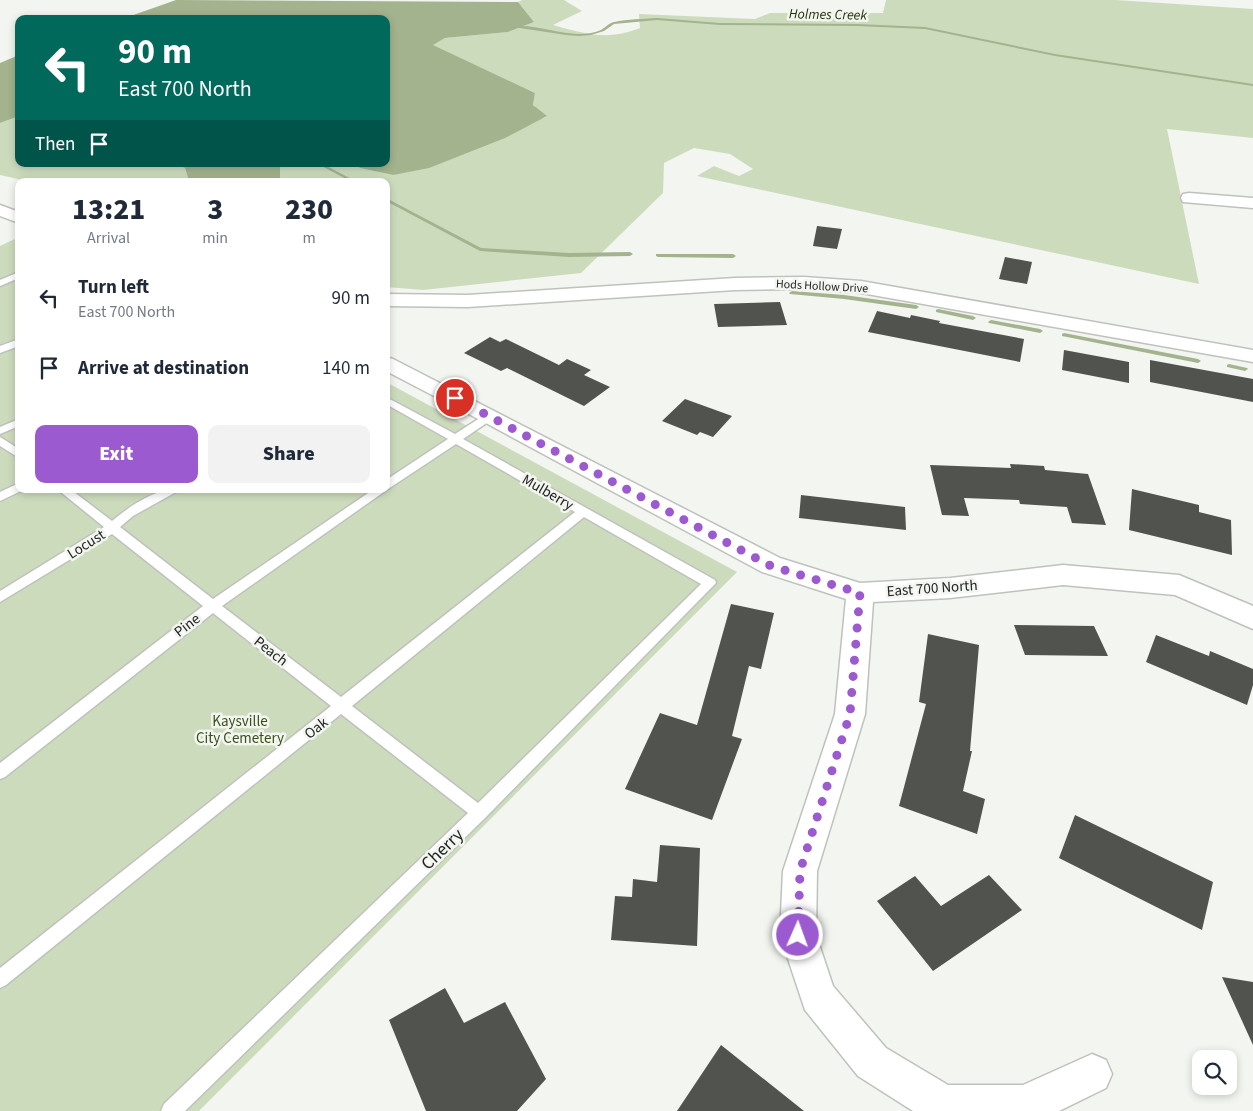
<!DOCTYPE html>
<style>
:root{--surface:#fff;--page:#f2f2f3;--text:#1f2937;--muted:#747a83;--accent:#9b5acf}
body{margin:0;font-family:"Source Sans 3",sans-serif;background:var(--page);color:var(--text);height:100vh;display:flex;flex-direction:column;font-size:19px;white-space:nowrap}
*{box-sizing:border-box;margin:0}
p{font-size:16px;color:var(--muted)}
.icon{flex:none;width:28px;height:28px;fill:none;stroke:currentColor;stroke-width:2;stroke-linecap:round;stroke-linejoin:round}
.map{position:relative;flex:1;overflow:hidden}
.sheet{position:absolute;left:15px;top:178px;width:375px;height:315px;display:flex;flex-direction:column;background:var(--surface);border-radius:10px;box-shadow:0 2px 8px #0003}
.sheet>*{flex:none}
.guide{position:absolute;left:15px;top:15px;width:375px;height:152px;border-radius:10px;box-shadow:0 2px 8px #0003;background:#00695c;color:#fff;overflow:hidden}
.buttons{position:absolute;left:1192px;top:1050px;display:grid;gap:10px}
.buttons a{display:grid;place-items:center;width:45px;height:45px;border-radius:10px;background:var(--surface);box-shadow:0 2px 8px #0003;font-size:25px}
.pin{position:absolute;display:grid;place-items:center;width:42px;height:42px;color:#fff;margin:-21px;border:2px solid #fff;border-radius:50%;box-shadow:0 1px 5px #0007}
.me{position:absolute;width:55px;margin:-28px;rotate:2deg;stroke-linejoin:round;filter:drop-shadow(0 0 4px #0008)}
.turn{display:flex;align-items:center;gap:18px;height:105px;padding:0 20px;font-size:22px}
.turn .icon{width:65px;height:65px;stroke-width:2.5}
.turn b{display:block;font-size:35px;line-height:42px}
.then{display:flex;align-items:center;height:48px;padding:0 20px;background:#0003;gap:10px;font-size:19px}
.eta{display:flex;justify-content:space-evenly;align-items:center;height:85px;text-align:center}
.eta b{font-size:30px;font-weight:800;line-height:35px}
.button{display:flex;gap:10px;margin-top:auto;padding:10px 20px}
.button a{flex:1;height:58px;border-radius:10px;background:var(--accent);color:#fff;font-size:20px;font-weight:800;line-height:58px;text-align:center}
.button a+a{background:var(--page);color:var(--text)}
ul{padding:0;list-style:none}
li{display:flex;align-items:center;gap:15px;height:70px;padding:0 20px}
li div{flex:1}
li b{display:block;font-size:19px}
li em{font-style:normal}
.map>svg:first-child{display:block}
</style>
<div class="map">
<svg width="1253" height="1111" viewBox="0 0 1253 1111">
<rect width="100%" height="100%" fill="#f3f5f0"/>
<path fill="#cddbbd" d="M522,0H564L582,11L553,25C585,34 607,41 640,28L639,14L755,19L770,13H883L886,0H1116L1253,9V138L1167,129L1199,284L697,176L714,166L739,176L753,169L730,154L694,148L664,163L663,193L581,273L423,290L386,287V181H280V164H352L360,168L393,175L546,117L533,105L535,93L432,45L445,38L508,32L534,22L518,2Z
M19,116V164H175L185,168L189,181H27L0,175V123Z
M19,237V489H386V382L737,572L199,1111H0V246Z"/>
<path fill="#a2b38d" d="M176,0L518,2L534,22L508,32L445,38L433,45L535,93L533,105L547,116L505,138L429,168L393,175L360,168L352,164H386V19H122Z
M19,55V116L0,123V63Z
M175,164H280V181H189L185,168Z"/>
<g fill="none" stroke-linecap="round" stroke-linejoin="round">
<path fill="#a2b38d" fill-rule="evenodd" d="M657,18L720,23L857,24L925,27L1055,54L1253,84V86L1055,56L925,29L857,26L720,25L657,20L614,24L604,31L591,35L579,36L566,35L513,27C528,23 560,34 578,34C586,34 594,33 601,30C606,27 609,23 614,22C628,19 643,19 657,18Z
M318,164H323L355,181H350Z
M386,198L481,248L569,253L630,252L633,254L630,256L569,257L480,251L386,201Z
M656,254H733L736,256L733,258L658,257L656,256Z
M792,291L844,295L916,305L919,307L916,309L844,299L790,294L789,293Z
M938,309L973,316L976,318L973,320L936,312V310Z
M991,320L1040,329L1043,331L1040,333L989,323L988,322Z
M1064,333L1198,359L1201,361L1198,363L1062,336V334Z
M1229,364L1247,368L1248,369L1245,371L1227,367V365Z"/>
</g>
<path fill="#51534f" d="M817,226L842,229L837,249L813,246Z
M1005,257L1032,262L1027,284L999,279Z
M780,302L787,325L718,327L714,304Z
M877,311L910,318L911,315L940,321L939,323L1024,339L1020,362L868,332Z
M490,337L500,342L506,339L559,365L567,359L591,370L584,375L610,387L584,406L507,368L501,371L464,353Z
M1064,350L1129,362V383L1062,370Z
M1150,360L1253,379V402L1150,382Z
M685,399L732,416L713,437L700,432L697,435L662,421Z
M1010,464L1044,466L1045,470L1088,474L1106,525L1072,523L1067,507L1020,504L1019,500L964,498L969,516L942,515L930,465L1011,468Z
M1132,489L1199,505V512L1231,520L1232,555L1129,530Z
M801,495L905,507L906,530L799,518Z
M731,604L774,613L761,669L749,666L732,736L742,739L712,820L625,789L660,713L697,725Z
M1014,625L1094,626L1108,656L1025,655Z
M928,634L979,645L970,751H972L963,791L985,799L977,834L899,806L926,704L919,702Z
M1156,635L1209,656L1210,651L1253,669V685L1247,705L1146,662Z
M1075,815L1213,882L1202,930L1059,858Z
M660,845L700,848L697,946L611,940L615,896L632,897L633,879L657,882Z
M989,875L1022,910L933,971L877,901L915,876L941,906Z
M1222,977L1253,982V1045Z
M445,988L464,1023L505,1002L546,1079L517,1111H426L389,1020Z
M721,1045L804,1111H677Z"/>
<g fill="none" stroke-linecap="round" stroke-linejoin="round">
<g stroke="#bfc2bc" stroke-width="3">
<path id="lane" d="M19,272V278L0,286V280Z
M19,339V346L0,353V346Z
M386,397L455,434L486,414H494L495,416L494,418L463,439L715,580L716,583L485,818L185,1111H161L164,1104L468,813L341,714L6,985L0,988V968L331,706L213,613L5,777L0,779V763L203,606L112,534L0,602V591L104,527L57,489H70L112,521C130,506 154,489 178,489L176,492L133,516L120,527L213,599L374,489H386V480L448,439L386,404ZM456,444L575,512L341,697L222,606L388,489ZM584,517L701,584L478,803L352,706Z
M19,419V426L0,434V427Z
M0,437L19,449V458L0,446Z
M19,483V489L23,490L0,501V492Z"/>
</g>
<g stroke="#bfc2bc" stroke-width="3">
<path id="street" d="M1189,193L1253,198V208L1183,202L1181,198L1183,194Z
M0,205L19,212V223L0,216Z
M804,277L861,281L1253,350V362L861,293L804,289L735,290L468,307L386,306V294L468,295L735,278Z
M386,357L393,359L780,558L860,583L950,578L1063,565L1179,575L1253,606V629L1175,595L1063,585L950,598L873,602L865,714L817,871L816,935L833,986L886,1048L948,1085H1023L1092,1054L1106,1060L1112,1074L1106,1088L1059,1111H913L858,1076L805,1010L780,935L783,871L835,714L846,599L762,572L482,421L386,371Z"/>
</g>
<use href="#lane" fill="#fff" fill-rule="evenodd"/>
<use href="#street" fill="#fff" fill-rule="evenodd"/>
</g>
<g fill="none" stroke-linecap="round" stroke-linejoin="round">
<path stroke="#9b5acf" stroke-width="9" stroke-dasharray="0 16.2" d="M455,398L771,566L860,593L850,714L800,871L798,935"/>
</g>
<g text-anchor="middle" stroke-width="5" stroke-linejoin="round" paint-order="stroke">
<g font-size="12" fill="#232422" stroke="#f3f5f0">
<text transform="translate(822 286) rotate(3)" y="4">Hods Hollow Drive</text>
</g>
<g font-size="14" font-style="italic" fill="#233307" stroke="#f3f5f0">
<text transform="translate(828 14) rotate(1)" y="5">Holmes Creek</text>
</g>
<g font-size="15" fill="#232422" stroke="#f3f5f0">
<text transform="translate(548 492) rotate(30)" y="5">Mulberry</text>
<text transform="translate(86 544) rotate(-32)" y="5">Locust</text>
<text transform="translate(932 588) rotate(-4)" y="5">East 700 North</text>
<text transform="translate(187 625) rotate(-38)" y="5">Pine</text>
<text transform="translate(271 651) rotate(38)" y="5">Peach</text>
<text transform="translate(316 728) rotate(-38)" y="5">Oak</text>
</g>
<g font-size="15" fill="#3a5016" stroke="#f3f5f0">
<text x="240" y="726">Kaysville<tspan x="240" dy="17">City Cemetery</tspan></text>
</g>
<g font-size="18" fill="#232422" stroke="#f3f5f0">
<text transform="translate(442 849) rotate(-44)" y="6">Cherry</text>
</g>
</g>
</svg>
<div class="buttons">
<a><svg class="icon" aria-label="search" viewBox="0 0 24 24"><circle cx="10" cy="10" r="6"/><path d="M15 15l6 6"/></svg></a>
</div>
<div class="pin" style="left:455px;top:398px;background:#d93025"><svg class="icon" aria-label="arrive" viewBox="0 0 24 24"><path d="M6 21V4h12l-3 4 3 4H6"/></svg></div>
<svg class="me" style="left:798px;top:935px" viewBox="-20 -20 40 40"><circle r="17" fill="#9b5acf" stroke="#fff" stroke-width="3"/><path d="M0-11L8 9 0 5-8 9z" fill="#fff"/></svg>
<div class="guide">
<div class="turn"><svg class="icon" aria-label="left" viewBox="0 0 24 24"><path d="M17 20v-9H6M10 6l-5 5 5 5"/></svg><div><b>90 m</b>East 700 North</div></div>
<div class="then">Then<svg class="icon" aria-label="arrive" viewBox="0 0 24 24"><path d="M6 21V4h12l-3 4 3 4H6"/></svg></div>
</div>
<section class="sheet">
<div class="eta">
<div><b>13:21</b><p>Arrival</p></div>
<div><b>3</b><p>min</p></div>
<div><b>230</b><p>m</p></div>
</div>
<ul>
<li><svg class="icon" aria-label="left" viewBox="0 0 24 24"><path d="M17 20v-9H6M10 6l-5 5 5 5"/></svg><div><b>Turn left</b><p>East 700 North</p></div><em>90 m</em></li>
<li><svg class="icon" aria-label="arrive" viewBox="0 0 24 24"><path d="M6 21V4h12l-3 4 3 4H6"/></svg><div><b>Arrive at destination</b></div><em>140 m</em></li>
</ul>
<div class="button"><a>Exit</a><a>Share</a></div>
</section>
</div>
